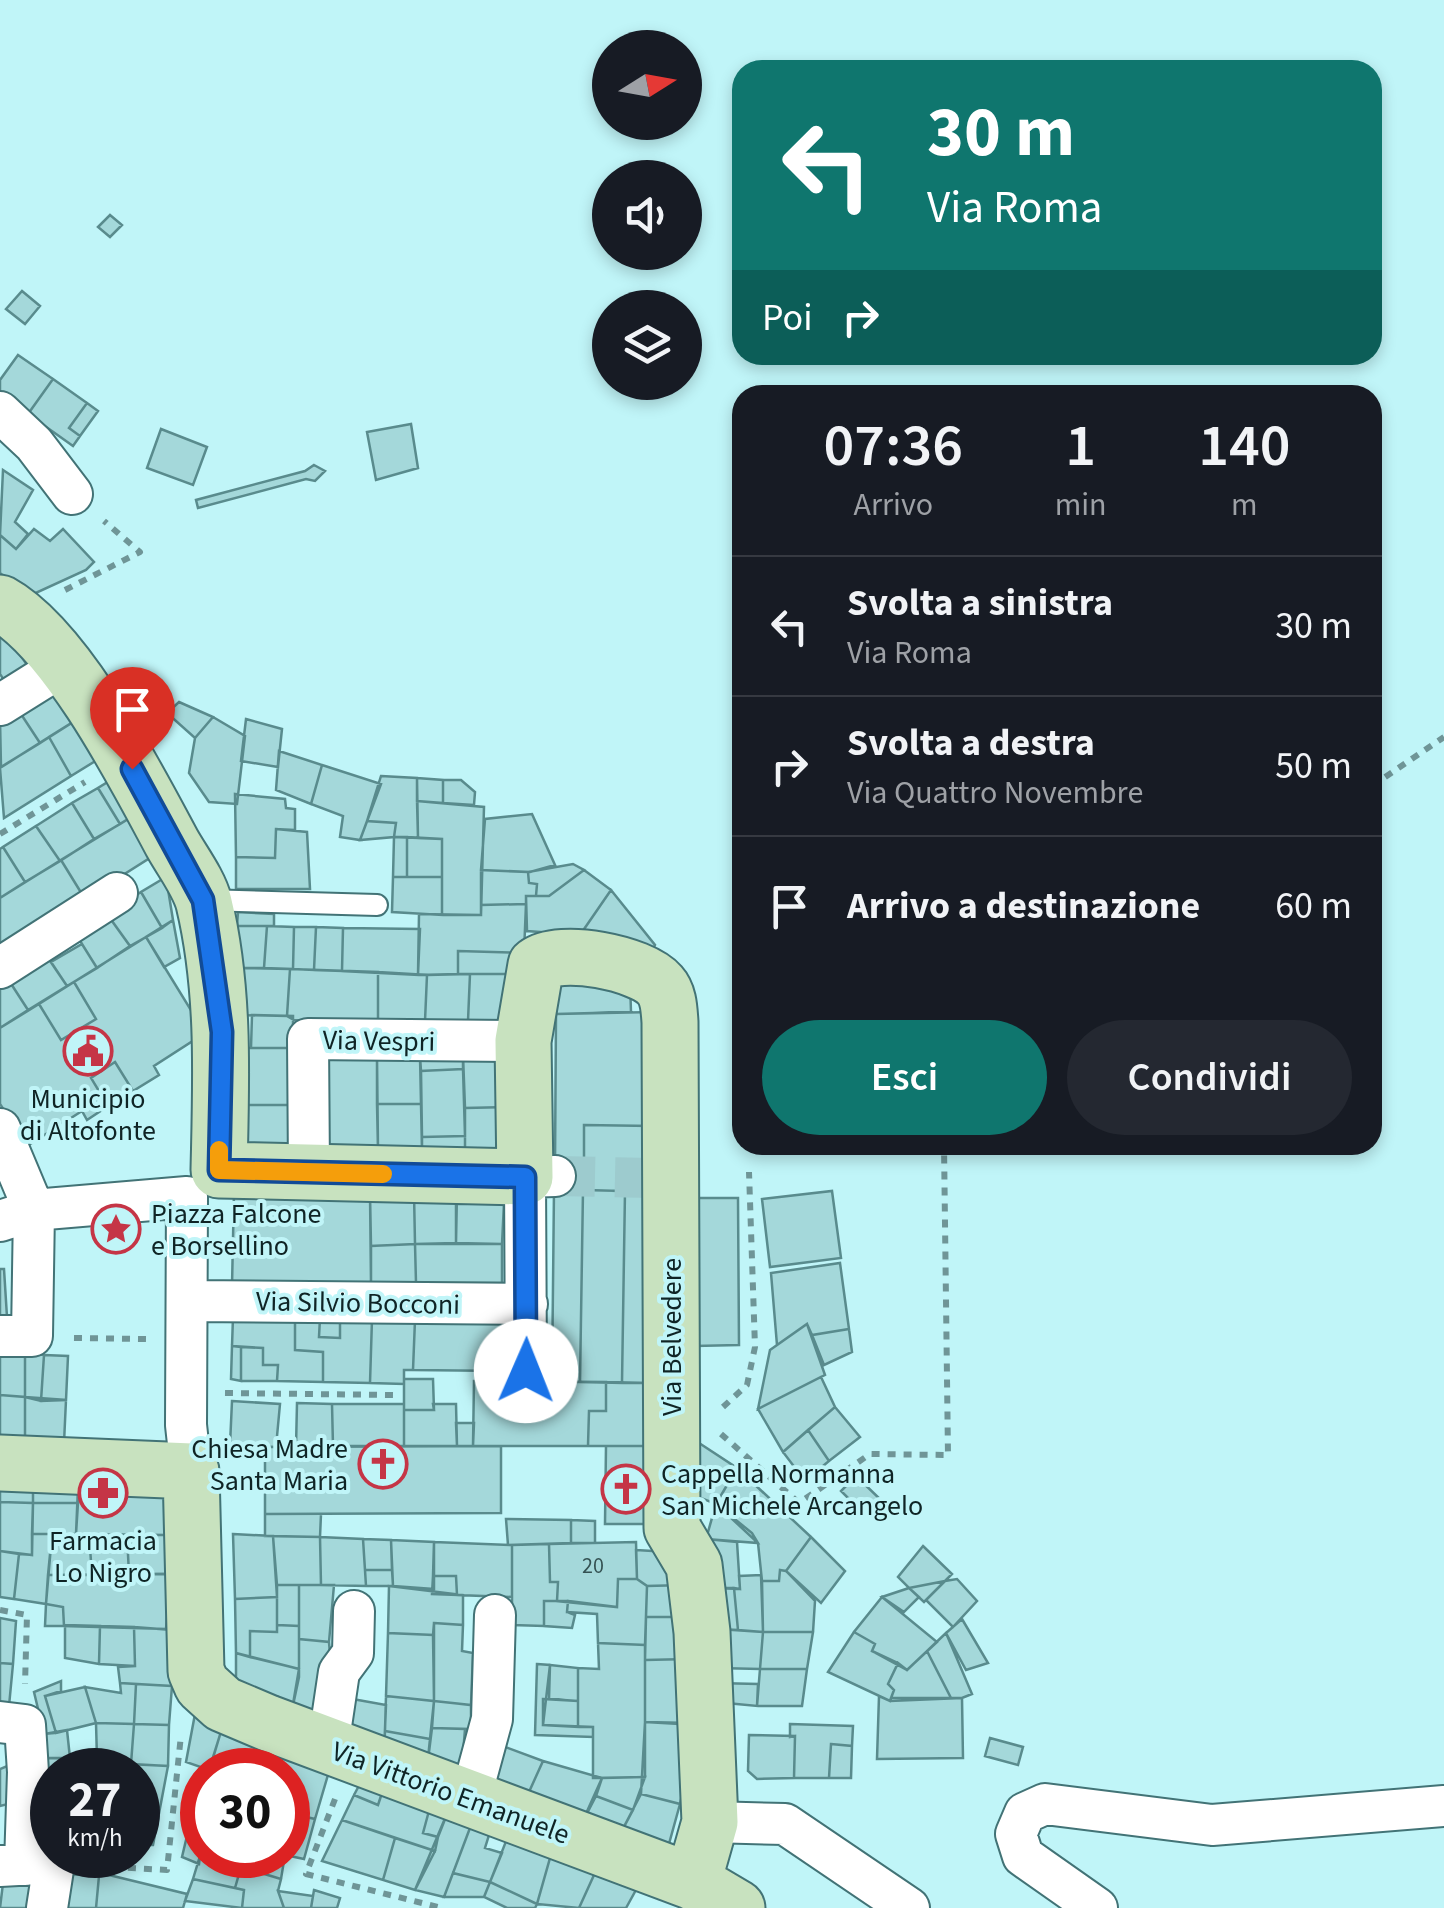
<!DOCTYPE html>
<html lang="it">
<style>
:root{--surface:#171b24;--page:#242831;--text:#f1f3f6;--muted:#9ea1a6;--line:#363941;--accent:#0f766e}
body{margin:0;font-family:"Source Sans 3",sans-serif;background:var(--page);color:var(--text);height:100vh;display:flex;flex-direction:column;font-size:38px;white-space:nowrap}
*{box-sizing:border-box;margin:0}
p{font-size:32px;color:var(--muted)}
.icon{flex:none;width:55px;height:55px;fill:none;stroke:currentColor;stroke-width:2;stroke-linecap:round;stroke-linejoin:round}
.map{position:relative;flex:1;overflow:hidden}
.sheet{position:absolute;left:732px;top:385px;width:650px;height:770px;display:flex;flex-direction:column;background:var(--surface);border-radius:30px;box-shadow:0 5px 15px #0003}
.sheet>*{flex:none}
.banner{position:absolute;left:732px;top:60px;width:650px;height:305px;border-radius:30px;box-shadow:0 5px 15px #0003;background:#0f766e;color:#fff;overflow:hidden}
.needle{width:65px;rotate:79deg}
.fabs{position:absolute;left:592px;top:30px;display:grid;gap:20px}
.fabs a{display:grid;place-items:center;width:110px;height:110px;border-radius:50%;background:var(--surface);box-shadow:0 5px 15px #0003;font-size:50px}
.speed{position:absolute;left:30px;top:1748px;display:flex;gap:20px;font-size:50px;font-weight:700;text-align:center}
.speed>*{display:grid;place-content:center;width:130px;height:130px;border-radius:50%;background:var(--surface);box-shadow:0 5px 15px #0003;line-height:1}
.speed small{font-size:25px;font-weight:400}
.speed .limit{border:15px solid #d22;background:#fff;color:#111}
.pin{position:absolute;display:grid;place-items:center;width:85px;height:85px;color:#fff;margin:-102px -42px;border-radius:50% 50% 50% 0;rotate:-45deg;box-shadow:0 0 10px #0007}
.pin .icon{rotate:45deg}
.me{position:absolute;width:110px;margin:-55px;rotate:1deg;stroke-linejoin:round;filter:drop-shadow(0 0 8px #0008)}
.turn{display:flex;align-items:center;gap:35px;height:210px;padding:0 30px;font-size:45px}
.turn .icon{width:130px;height:130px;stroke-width:2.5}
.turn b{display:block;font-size:70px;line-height:85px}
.then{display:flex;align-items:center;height:95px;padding:0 30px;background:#0003;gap:20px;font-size:38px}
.eta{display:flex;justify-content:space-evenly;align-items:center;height:170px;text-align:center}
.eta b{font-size:60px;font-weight:600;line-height:70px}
.action{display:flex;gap:20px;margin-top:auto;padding:20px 30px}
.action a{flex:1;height:115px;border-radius:60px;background:var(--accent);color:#fff;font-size:40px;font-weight:600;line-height:115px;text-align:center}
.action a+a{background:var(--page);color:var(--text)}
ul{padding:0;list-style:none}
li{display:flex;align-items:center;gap:30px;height:140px;padding:0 30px;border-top:2px solid var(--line)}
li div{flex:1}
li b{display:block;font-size:38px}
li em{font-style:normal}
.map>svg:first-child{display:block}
</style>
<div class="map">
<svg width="1444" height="1908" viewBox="0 0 1444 1908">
<rect width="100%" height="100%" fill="#c0f5f8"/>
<path fill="#a4d8da" stroke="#598b8d" stroke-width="2.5" d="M110,215L122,225L110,237L98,227Z
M22,291L40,306L25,324L6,309Z
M18,355L53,379L28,414L0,394V380Z
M53,379L87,403L69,428L80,436L73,446L28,414Z
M87,403L98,411L80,436L69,428Z
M411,424L418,468L376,480L367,432Z
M161,429L207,447L193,485L147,468Z
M314,465L325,471L315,481L306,479L198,508L196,500L305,471Z
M3,470L33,490L15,522L28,534L16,549L0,535Z
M34,529L50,541L63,529L94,562L86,570L27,597L0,573V535L16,549Z
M0,624L31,671L7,685L0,674Z
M52,687L73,722L40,743L17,708Z
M179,702L213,717L195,738L167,713Z
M17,708L40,743L1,767L0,719Z
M213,717L245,736L237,804L209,802L189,773L195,738Z
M246,719L282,729L278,767L241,761Z
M73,722L97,760L71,776L49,737Z
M49,737L71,776L4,818L0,768Z
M279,751L322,765L311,804L276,790Z
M322,765L381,784L360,840L340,837L343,816L311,804Z
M381,776L417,778L418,838L394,837L396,823L367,821Z
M417,778L443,780V803L417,801Z
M111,780L133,816L120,824L98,788Z
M443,780H461L475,792L474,805L443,803Z
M98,788L120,824L94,839L72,803Z
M235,794L285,799L286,808L295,809V830L276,829L275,858L236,857Z
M417,801L484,807L481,915H442V839L418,838Z
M72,803L94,839L60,861L36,826Z
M532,814L555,865L530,872L481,870L485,819Z
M133,816L156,854L85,899L61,860Z
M367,821L396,823L394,837L360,840Z
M36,826L60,861L25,882L3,847Z
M276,829L307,832L310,889H236V857L275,858Z
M394,837H407V877H393Z
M407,837L442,839V877H407Z
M3,847L25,882L0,898V849Z
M61,860L85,899L0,952V898Z
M573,864L584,870L549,896H536L537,884L529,883L528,872Z
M481,870L528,872L529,883L537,884L536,896H526V904L481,905Z
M584,870L611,890L580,935L527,931L526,896H549Z
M166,877L173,920L162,928L141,892Z
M393,877H442V915L392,912Z
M611,890L655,945L653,949L580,935Z
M141,892L162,928L130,946L107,914Z
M526,904L524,953L458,951V974L418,975L419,914L481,915V905Z
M238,912L274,914V926H237Z
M107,914L130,946L97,968L75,933Z
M173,920L180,958L164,967L146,937Z
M237,926H267L264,968H237Z
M267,926L294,927L293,969L264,968Z
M294,927H316L314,970L293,969Z
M316,927L343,928L342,971L314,970Z
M343,928L420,929L418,975L342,971Z
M146,937L205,1033L154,1066L159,1075L133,1091L115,1062L91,1078L108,1106L87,1120L82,1111L27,1146L0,1104V1028L39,1004L61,1040L96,1019L74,982Z
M82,944L97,968L67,986L51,962Z
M458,951L524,953L521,974H458Z
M44,952L67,986L28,1010L6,976Z
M237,968L290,969L287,1016L236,1015Z
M290,969L378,972V1021L294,1020L287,1016Z
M378,972L427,975L425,1021H378Z
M470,974L468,1021H425L427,975Z
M470,974H521L515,1020L468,1021Z
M6,976L28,1010L0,1028V980Z
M630,981L631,1012L556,1014L557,982Z
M74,982L96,1019L61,1040L39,1004Z
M653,1012L652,1126L584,1125V1165H555L556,1014Z
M252,1015L293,1016V1048H251Z
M236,1048H293L292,1105H236Z
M463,1055H509L510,1107L465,1108Z
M463,1055V1069L421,1071L420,1056Z
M420,1056L421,1104H377V1057Z
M377,1057L378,1150L321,1151L320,1058Z
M115,1062L133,1091L108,1106L91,1078Z
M463,1069L465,1136L422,1137L421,1071Z
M377,1104H421L422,1150H378Z
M246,1105H292V1152L247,1150Z
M510,1107V1148L465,1149V1108Z
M584,1125L652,1126V1192L554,1189L555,1165H584Z
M465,1136V1149L422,1150V1137Z
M554,1189L583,1190L580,1382H552Z
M583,1190L625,1191L622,1383L580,1382Z
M625,1191L652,1192L649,1383H622Z
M832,1191L841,1258L770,1267L762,1199Z
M234,1192L370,1193L371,1284L232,1286Z
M370,1193H414L415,1244L371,1246Z
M414,1193H457L456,1243L415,1244Z
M693,1198H738L739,1345L695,1346Z
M504,1203L502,1244L456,1243V1204Z
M415,1244H502V1283H416Z
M415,1244L416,1283L371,1284V1246Z
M840,1263L849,1329L812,1335L807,1324L777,1345L771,1273Z
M0,1269H4L7,1317H0Z
M233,1317L295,1318V1350L323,1352V1382L277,1381L278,1365H263V1348L232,1346Z
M295,1318H320L319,1337L340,1338V1319H372L370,1383L323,1382V1352L295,1350Z
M320,1318L340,1319V1338L319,1337Z
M372,1319L415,1320L413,1370H404V1384L370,1383Z
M415,1320L505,1321L504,1371L413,1370Z
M807,1324L825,1375L758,1409L770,1350Z
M849,1329L852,1352L824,1365L812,1335Z
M232,1346L241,1347V1381L231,1379Z
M241,1347L263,1348V1365H278L277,1381H241Z
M0,1352L25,1353V1397L0,1395Z
M25,1353L44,1355L41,1401L25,1397Z
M44,1355L68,1356L66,1400L41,1401Z
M821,1377L835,1407L783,1452L758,1409Z
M404,1379H433L434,1410H404Z
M474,1381L606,1382V1411H589L588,1446H473Z
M606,1382L649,1383V1446H588L589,1411H606Z
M0,1395L25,1397V1442L0,1440Z
M25,1397L66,1400L64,1443L25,1442Z
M232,1401L280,1404L276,1447L230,1445Z
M297,1403L332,1404L333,1446L296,1447Z
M332,1404H404V1446H333Z
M433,1404H456L457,1446H404V1410H434Z
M835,1407L860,1437L829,1461L808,1430Z
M456,1423H474L473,1446H457Z
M808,1430L829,1461L805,1481L783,1452Z
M696,1441L737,1468L716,1504L698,1497Z
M501,1446V1513L265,1514V1447Z
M606,1446H646V1524H605Z
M737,1468L811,1537L786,1571L780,1570L779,1581H762L758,1543L716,1504Z
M856,1476L881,1500L866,1516L841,1491Z
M0,1485L33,1486V1503L0,1502Z
M33,1486L78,1487V1503H33Z
M78,1487L166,1491L167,1535L76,1534Z
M0,1502L33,1503L32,1555L0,1551Z
M33,1503H78L76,1534H32Z
M716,1504L752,1533L758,1543L706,1539Z
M265,1514H321L320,1537L265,1536Z
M506,1519L571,1520V1543L508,1545Z
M571,1520L595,1521V1543H571Z
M32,1534H52L46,1604L14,1599L19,1554L32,1555Z
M52,1534H89L92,1575H48Z
M89,1534L127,1535L129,1574L92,1575Z
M233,1534L273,1536L277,1597L235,1599Z
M127,1535H167L170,1574H129Z
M273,1536L320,1537L321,1585H277Z
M320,1537L363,1539L366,1586L321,1585Z
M811,1537L845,1571L821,1603L786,1571Z
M363,1539L391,1540L392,1570H365Z
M706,1539L737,1542L740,1589L712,1588Z
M391,1540L434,1542V1589L393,1586Z
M434,1542L512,1545V1597L457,1595L456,1576H433Z
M636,1542L637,1579H618L617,1607L557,1601L558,1582H550L549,1544Z
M549,1544L550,1582H558L557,1601H544V1626L512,1625V1545Z
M923,1546L952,1574L945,1581L909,1588L898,1577Z
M636,1550L669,1552L685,1585L647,1586L637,1579Z
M0,1551L19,1554L14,1599L0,1597Z
M365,1570H392L393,1586H366Z
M780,1570L786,1571L815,1601L813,1632H763L762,1581H779Z
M170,1574L166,1629L64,1626L63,1607L46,1604L48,1575Z
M761,1575L763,1632L738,1630L734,1588L740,1589L739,1576Z
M433,1576H456L457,1595L432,1594Z
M618,1579H637L647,1586L645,1645L598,1643L597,1614L567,1612L568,1601L617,1607Z
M957,1579L977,1601L953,1627L926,1600L945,1581Z
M945,1581L924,1602L909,1588Z
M277,1585H299V1626L277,1625Z
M299,1585H334L329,1642L299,1639Z
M685,1585L689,1617H646L647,1586Z
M389,1586L463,1595V1625L434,1623L433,1635L388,1633Z
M712,1588H734L738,1630L718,1629Z
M909,1588L919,1597L904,1612L882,1597Z
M277,1597V1632L250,1631V1657L236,1653L235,1599Z
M882,1597L937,1642L907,1670L872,1651L875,1644L854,1632Z
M544,1601H568L567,1612L575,1615L572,1628L544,1626Z
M46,1604L63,1607L64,1626H45Z
M646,1617H689V1659L645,1660Z
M0,1618L16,1621L13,1664L0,1663Z
M962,1619L988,1663L966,1670L946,1633Z
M434,1623L463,1625L462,1651L473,1653L471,1705L434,1701Z
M65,1625L100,1626L99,1664L65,1658Z
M277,1625L299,1626V1669L250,1657V1631L277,1632Z
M100,1626L134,1627L135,1666L99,1664Z
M134,1627L172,1630V1686L120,1683L118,1667L135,1666Z
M718,1629L763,1632L760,1669L717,1668Z
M763,1632H813L807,1669H760Z
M854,1632L875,1644L872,1651L898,1663L888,1684L894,1690L890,1701L828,1672Z
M388,1633L433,1635L434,1701L386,1696Z
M946,1633L972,1694L962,1698H951L927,1651Z
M299,1639L329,1642L331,1668L320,1720L292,1710L299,1677Z
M598,1643L645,1645V1777L593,1778V1727H578V1668L599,1669Z
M927,1651L951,1698H891L894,1690L888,1684L898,1663L907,1670Z
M236,1653L299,1669L292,1710L236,1690Z
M689,1659L691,1723L645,1722V1660Z
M0,1663L13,1664L9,1706L0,1705Z
M537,1664L550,1665L543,1725L593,1727V1737L535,1735Z
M550,1665L578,1668V1701L549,1699Z
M760,1669H807L802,1706H757Z
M61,1681V1691L45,1696L56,1733L44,1734L34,1692Z
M120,1683L136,1684L134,1724L96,1723L85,1687L121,1693Z
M716,1683L758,1684L757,1706L716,1702Z
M136,1684L172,1686L169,1725L134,1724Z
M85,1687L96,1723L56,1733L45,1696Z
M386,1696L434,1701L430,1739L385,1731Z
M879,1696L890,1701L962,1698L963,1758L877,1759Z
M347,1698L386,1705L384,1752L341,1737Z
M543,1699L578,1701V1727L543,1725Z
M434,1701L471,1705V1729L432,1728Z
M195,1714L223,1725L209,1770L186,1762Z
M645,1722L697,1725L680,1804L641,1794Z
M96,1723L134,1724L131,1764L110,1765L111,1759H97Z
M134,1724L169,1725L168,1766L131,1764Z
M790,1724L853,1726L852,1746L831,1744L829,1778H794L795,1736L790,1737Z
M223,1725L277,1750L270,1770L210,1768Z
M432,1728L465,1729L461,1779L427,1768Z
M67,1730L70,1758H42L44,1734Z
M385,1731L430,1739L427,1768L384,1752Z
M749,1735L795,1736L794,1778L757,1779L748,1771Z
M990,1738L1023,1747L1018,1765L985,1756Z
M831,1744L852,1746L851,1778H829Z
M500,1745L543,1761L524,1803L483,1785Z
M277,1750L330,1768L315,1819L288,1813V1770H270Z
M42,1758L111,1759L109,1770H52V1802H40Z
M543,1761L602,1778L580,1827L524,1803Z
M12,1764L16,1802L0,1806V1769Z
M128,1764L168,1766L153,1845H138V1770H128Z
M645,1777L633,1810L596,1796L602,1778Z
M363,1778L383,1790L378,1805L354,1795Z
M199,1785L202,1786V1855H245L241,1867L200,1856L199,1864L182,1857Z
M383,1790L430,1807L423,1833L438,1837L435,1851L342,1820L354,1795L378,1805Z
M641,1794L680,1804L667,1851L616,1842Z
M596,1796L633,1810L616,1842L580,1827Z
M40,1802H52V1847L38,1848Z
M451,1804L438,1837L423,1833L430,1807Z
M451,1804L476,1812L444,1897L415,1890Z
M476,1812L494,1819L485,1848L502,1853L490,1882L453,1873Z
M288,1813L315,1819L304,1859L285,1855Z
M342,1820L395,1838L383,1880L322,1861Z
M512,1826L554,1844L537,1904L490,1882Z
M395,1838L435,1851L415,1890L383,1880Z
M554,1844L599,1864L579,1908L537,1904Z
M245,1855H285L281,1879L241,1867Z
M200,1856L241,1867L235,1888L193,1879Z
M599,1864L642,1879L626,1908H579Z
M241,1867L281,1879L278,1891L284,1908H242L244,1890L235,1888Z
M41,1871L37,1908H0L4,1875Z
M453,1873L490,1882L484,1897H444Z
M66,1874L99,1876L96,1908H62Z
M109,1875L187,1894L183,1908H96L99,1876Z
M193,1879L244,1890L242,1908L185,1901Z
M490,1882L537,1904L535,1908H507L484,1897Z
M314,1890L340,1898L337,1908H311Z
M278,1891L313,1896L311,1908H284Z"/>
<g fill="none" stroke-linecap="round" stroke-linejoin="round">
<path stroke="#9dcbce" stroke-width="40" stroke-dasharray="40 20" stroke-linecap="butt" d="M555,1176L651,1178"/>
<g stroke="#427376" stroke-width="24">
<path id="lane" d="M204,900L377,905"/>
</g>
<g stroke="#427376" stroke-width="44">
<path id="street" d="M0,412L34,444L72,494
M0,705L64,665
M0,968L117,893
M0,1129L34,1210L32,1336H0
M309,1172L308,1039L523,1041
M187,1197L186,1425L191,1471
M0,1221L34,1210L187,1197
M190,1301L527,1304
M526,1371L525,1177L555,1176
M0,1722L25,1725L28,1772L25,1865
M328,1746L339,1672L353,1653L354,1611
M470,1800L492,1719L495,1615
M710,1822L785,1824L909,1908
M0,1866L54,1863L47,1908
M1097,1908L1023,1856L1016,1834L1025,1813L1045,1804L1212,1825L1444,1806"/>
</g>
<g stroke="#427376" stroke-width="59">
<path id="secondary" d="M0,603C66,639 136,776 172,843C182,861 199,883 204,903C225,991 221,1081 219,1170L525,1177L523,1041L536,965C560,947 641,963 660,985C669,995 669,1009 670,1022L672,1528L694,1565L702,1632L710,1822L693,1882
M0,1463L191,1471L196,1671L202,1685L223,1704L268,1723L693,1882L737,1908"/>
</g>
<path stroke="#6f9597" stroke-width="6" stroke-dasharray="8 8" stroke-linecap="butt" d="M65,590L140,552L104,521
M1372,786L1444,737
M0,834L85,782
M74,1338L146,1339
M225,1393L394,1395
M723,1407L747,1385L755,1347L749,1172
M721,1434L799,1503L870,1454L948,1455L944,1145
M0,1610L27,1615L25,1684
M335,1799L306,1874L442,1908
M96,1866L167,1870L181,1735"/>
<use href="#lane" stroke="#fff" stroke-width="20"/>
<use href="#street" stroke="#fff" stroke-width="40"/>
<use href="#secondary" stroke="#c8e2bf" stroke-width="55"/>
</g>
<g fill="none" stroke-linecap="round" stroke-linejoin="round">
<g stroke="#114b97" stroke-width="25">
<path id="route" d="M132,769L203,900L222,1032L219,1170L525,1177L526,1371"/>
</g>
<use href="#route" stroke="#1a73e8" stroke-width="18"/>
<path stroke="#f59e0b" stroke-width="18" d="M219,1150V1170L383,1174"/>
</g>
<defs>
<g id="civic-ring" transform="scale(2.5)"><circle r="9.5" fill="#c0f5f8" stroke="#c53546" stroke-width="1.5"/><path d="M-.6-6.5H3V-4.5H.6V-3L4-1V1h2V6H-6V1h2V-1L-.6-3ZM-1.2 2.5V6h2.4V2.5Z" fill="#c53546"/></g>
<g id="sight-ring" transform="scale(2.5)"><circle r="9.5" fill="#c0f5f8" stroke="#c53546" stroke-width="1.5"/><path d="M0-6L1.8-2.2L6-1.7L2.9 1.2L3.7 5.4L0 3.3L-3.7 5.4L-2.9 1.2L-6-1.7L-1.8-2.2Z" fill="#c53546"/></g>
<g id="church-ring" transform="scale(2.5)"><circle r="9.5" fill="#c0f5f8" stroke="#c53546" stroke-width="1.5"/><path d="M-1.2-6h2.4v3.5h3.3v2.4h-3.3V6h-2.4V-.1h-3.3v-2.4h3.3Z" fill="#c53546"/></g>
<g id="pharmacy-ring" transform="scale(2.5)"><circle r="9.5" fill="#c0f5f8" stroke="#c53546" stroke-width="1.5"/><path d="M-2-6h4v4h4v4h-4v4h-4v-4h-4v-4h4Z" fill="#c53546"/></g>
</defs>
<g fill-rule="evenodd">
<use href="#civic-ring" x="88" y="1051"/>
<use href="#sight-ring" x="116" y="1229"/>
<use href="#church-ring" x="383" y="1464"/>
<use href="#church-ring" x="626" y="1489"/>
<use href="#pharmacy-ring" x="103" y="1493"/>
</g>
<g text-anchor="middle" stroke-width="8" stroke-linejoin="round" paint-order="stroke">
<g font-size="22" fill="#345152">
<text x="593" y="1573">20</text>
</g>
<g font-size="28" fill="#0f2425" stroke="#c0f5f8">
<text transform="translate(379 1040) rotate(1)" y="10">Via Vespri</text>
<text transform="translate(358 1302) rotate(1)" y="10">Via Silvio Bocconi</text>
<text transform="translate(671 1337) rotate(-90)" y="10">Via Belvedere</text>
<text transform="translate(451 1792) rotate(20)" y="10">Via Vittorio Emanuele</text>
</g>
<g font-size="28" fill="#0f2425" stroke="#c0f5f8">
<text x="88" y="1108">Municipio<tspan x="88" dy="32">di Altofonte</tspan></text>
<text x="151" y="1223" text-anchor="start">Piazza Falcone<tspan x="151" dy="32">e Borsellino</tspan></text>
<text x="348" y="1458" text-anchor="end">Chiesa Madre<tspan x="348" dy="32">Santa Maria</tspan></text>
<text x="661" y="1483" text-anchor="start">Cappella Normanna<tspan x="661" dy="32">San Michele Arcangelo</tspan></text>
<text x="103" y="1550">Farmacia<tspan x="103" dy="32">Lo Nigro</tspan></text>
</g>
</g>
</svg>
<div class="fabs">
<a><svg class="needle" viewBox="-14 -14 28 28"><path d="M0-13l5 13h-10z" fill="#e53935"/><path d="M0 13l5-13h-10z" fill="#9ea1a6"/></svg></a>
<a><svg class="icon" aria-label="sound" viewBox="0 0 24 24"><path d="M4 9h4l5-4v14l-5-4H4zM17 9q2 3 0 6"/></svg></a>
<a><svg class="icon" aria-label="layers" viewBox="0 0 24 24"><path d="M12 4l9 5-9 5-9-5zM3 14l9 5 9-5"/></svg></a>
</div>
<div class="speed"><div>27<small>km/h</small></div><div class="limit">30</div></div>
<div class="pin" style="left:132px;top:769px;background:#d93025"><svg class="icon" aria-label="arrive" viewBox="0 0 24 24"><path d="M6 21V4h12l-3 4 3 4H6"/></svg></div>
<svg class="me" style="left:526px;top:1371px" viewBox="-20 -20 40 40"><circle r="19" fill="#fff"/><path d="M0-13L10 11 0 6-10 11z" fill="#1a73e8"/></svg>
<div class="banner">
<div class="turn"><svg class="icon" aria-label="left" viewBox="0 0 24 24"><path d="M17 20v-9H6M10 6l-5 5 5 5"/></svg><div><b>30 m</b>Via Roma</div></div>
<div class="then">Poi<svg class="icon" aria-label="right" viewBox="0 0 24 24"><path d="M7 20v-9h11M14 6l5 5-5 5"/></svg></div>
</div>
<section class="sheet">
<div class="eta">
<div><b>07:36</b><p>Arrivo</p></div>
<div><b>1</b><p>min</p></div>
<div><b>140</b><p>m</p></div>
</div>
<ul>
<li><svg class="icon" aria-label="left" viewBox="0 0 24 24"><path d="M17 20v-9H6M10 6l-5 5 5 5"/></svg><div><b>Svolta a sinistra</b><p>Via Roma</p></div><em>30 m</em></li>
<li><svg class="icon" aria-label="right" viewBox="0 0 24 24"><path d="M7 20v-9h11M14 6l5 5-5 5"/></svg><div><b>Svolta a destra</b><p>Via Quattro Novembre</p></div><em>50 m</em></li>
<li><svg class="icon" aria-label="arrive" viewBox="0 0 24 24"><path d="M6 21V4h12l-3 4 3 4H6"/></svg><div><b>Arrivo a destinazione</b></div><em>60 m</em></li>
</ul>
<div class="action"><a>Esci</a><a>Condividi</a></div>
</section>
</div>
